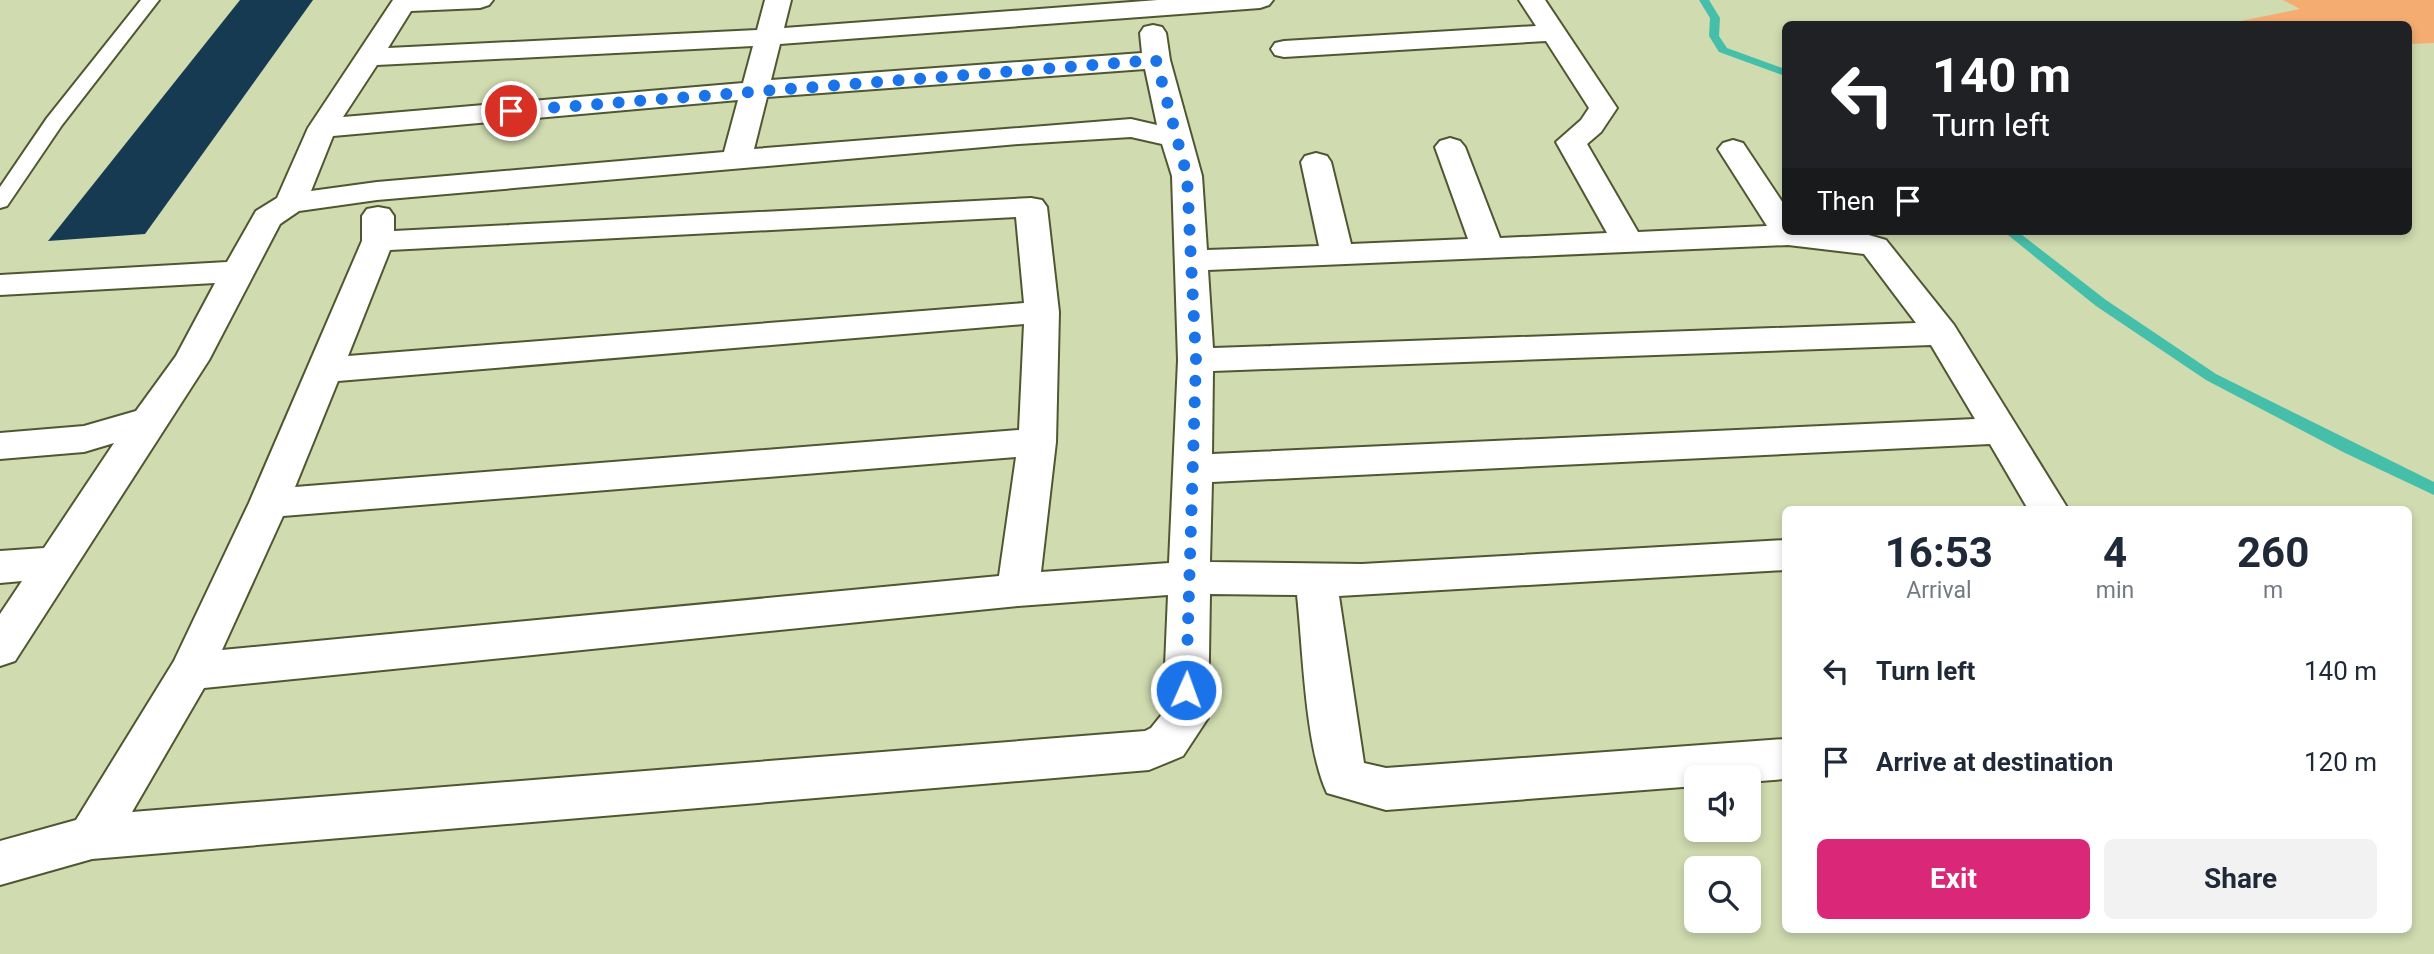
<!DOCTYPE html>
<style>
:root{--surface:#fff;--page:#f2f2f3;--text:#1f2937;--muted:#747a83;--accent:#db2777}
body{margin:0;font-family:Roboto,sans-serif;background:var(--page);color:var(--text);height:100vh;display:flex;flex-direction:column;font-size:26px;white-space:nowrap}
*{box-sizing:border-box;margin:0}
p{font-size:23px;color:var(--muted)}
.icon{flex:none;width:38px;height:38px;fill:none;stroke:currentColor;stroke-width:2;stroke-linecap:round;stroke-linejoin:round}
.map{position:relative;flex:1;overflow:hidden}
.sheet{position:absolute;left:1782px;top:506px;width:630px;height:427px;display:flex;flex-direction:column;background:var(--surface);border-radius:10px;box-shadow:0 4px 10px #0003}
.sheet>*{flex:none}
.guide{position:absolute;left:1782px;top:21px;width:630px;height:214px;border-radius:10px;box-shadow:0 4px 10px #0003;background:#202124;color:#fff;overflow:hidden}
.buttons{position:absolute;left:1684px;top:765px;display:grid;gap:14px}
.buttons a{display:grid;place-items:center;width:77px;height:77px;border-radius:10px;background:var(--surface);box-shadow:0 4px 10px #0003;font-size:35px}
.pin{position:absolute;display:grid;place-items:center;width:60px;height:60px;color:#fff;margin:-30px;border:4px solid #fff;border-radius:50%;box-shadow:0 2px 7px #0007}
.me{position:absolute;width:77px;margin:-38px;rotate:2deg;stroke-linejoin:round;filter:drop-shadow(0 0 5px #0008)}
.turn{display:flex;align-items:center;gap:24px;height:147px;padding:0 35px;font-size:32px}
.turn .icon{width:91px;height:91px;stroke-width:2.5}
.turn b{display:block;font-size:49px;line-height:60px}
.then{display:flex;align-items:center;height:66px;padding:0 35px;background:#0003;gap:14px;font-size:26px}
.eta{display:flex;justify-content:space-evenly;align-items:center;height:119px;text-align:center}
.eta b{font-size:42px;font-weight:700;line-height:49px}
.primary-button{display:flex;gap:14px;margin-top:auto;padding:14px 35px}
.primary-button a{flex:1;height:80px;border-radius:10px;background:var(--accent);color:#fff;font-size:28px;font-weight:700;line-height:80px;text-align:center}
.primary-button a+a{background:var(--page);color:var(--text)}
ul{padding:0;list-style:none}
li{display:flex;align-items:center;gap:21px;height:91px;padding:0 35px}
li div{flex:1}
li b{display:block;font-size:26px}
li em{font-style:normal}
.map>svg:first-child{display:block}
</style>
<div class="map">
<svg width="2434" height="954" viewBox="0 0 2434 954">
<rect width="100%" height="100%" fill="#d0dbb0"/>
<path fill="#f4ac71" d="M2283,0H2434V43L2408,44V24H2226L2300,9Z"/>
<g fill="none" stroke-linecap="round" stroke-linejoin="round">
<path fill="#46bfaa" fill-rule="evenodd" d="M1699,0H1709L1720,18L1719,36L1727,48L1785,69V76L1719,52L1709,36L1710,18Z
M2003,231H2017L2106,300L2216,374L2434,482V495L2345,453L2206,380L2096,306Z"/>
</g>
<path fill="#153a51" d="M240,0H313L145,234L48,241Z"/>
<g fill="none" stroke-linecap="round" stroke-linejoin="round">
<g stroke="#4f5732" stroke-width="4">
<path id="lane" d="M141,0H159L62,125L7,206L0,208V187L47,118Z"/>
</g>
<g stroke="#4f5732" stroke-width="4">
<path id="street" d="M393,0H493L489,5L480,8L411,11L388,48L757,30L765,0H791L784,28L1158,0H1273L1269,5L1260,8L780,44L771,80L1142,53L1140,33L1144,27L1153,25L1162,27L1166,33L1170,60L1202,176L1207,250L1319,246L1301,162L1305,156L1316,153L1327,156L1331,162L1351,244L1468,239L1435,147L1440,141L1450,138L1460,141L1465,147L1500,238L1607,233L1556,142L1581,120L1589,108L1546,41L1284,57L1275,55L1271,49L1275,43L1284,41L1536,26L1519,0H1545L1617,108L1601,132L1587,144L1638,232L1767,226L1718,149L1723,143L1733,140L1743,143L1785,206V231H1855L1886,240L1954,325L2068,509H2028L1990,444L1212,482L1210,562L1362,564L1785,540V570L1339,596L1364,763L1386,768L1785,739V779L1748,782V777H1696V786L1386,810L1327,793C1305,746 1303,650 1297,595L1210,594L1208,718L1183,756L1149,770L92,859L0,885V841L76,820L174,661L249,503L362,241V216L367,209L378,207L389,209L394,216V231L1031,198L1042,200L1047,207L1059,312L1056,442L1041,572L1169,563L1178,360L1172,176L1162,144L1131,137L1019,144L377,200L299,211L280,224L209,360L15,661L0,666V614L22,581L0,583V551L44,548L114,443L84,452L0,459V433L84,426L136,411L176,356L215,283L0,295V275L227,262L256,211L277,198L308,128ZM753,46L743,83L343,117L377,65ZM1145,69L1157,125L1131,119L754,149L767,97ZM738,100L724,152L377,182L311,191L333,136ZM1016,217L1024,303L348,356L390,250ZM1788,245L1864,254L1916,323L1213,348L1208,270ZM1024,324L1019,430L295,487L338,381ZM1931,345L1975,419L1212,454L1213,371ZM1016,457L999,576L222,650L283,516ZM1168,595L1163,713L1151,728L1145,731L132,812L204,688L1018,606Z"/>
</g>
<use href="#lane" fill="#fff" fill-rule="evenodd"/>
<use href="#street" fill="#fff" fill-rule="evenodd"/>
</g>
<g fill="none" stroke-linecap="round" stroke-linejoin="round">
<path stroke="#1a73e8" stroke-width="12" stroke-dasharray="0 21.6" d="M511,111L1156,60L1187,176L1191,261L1196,360L1186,690"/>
</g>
</svg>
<div class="buttons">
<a><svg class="icon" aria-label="sound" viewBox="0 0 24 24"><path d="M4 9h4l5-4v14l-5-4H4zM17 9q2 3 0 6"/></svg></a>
<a><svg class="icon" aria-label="search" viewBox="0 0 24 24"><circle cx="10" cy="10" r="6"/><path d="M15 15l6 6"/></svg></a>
</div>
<div class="pin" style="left:511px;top:111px;background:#d93025"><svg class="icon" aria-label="arrive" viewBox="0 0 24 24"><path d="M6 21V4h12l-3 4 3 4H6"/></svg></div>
<svg class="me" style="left:1186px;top:690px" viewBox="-20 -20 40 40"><circle r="17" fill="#1a73e8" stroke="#fff" stroke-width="3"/><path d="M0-11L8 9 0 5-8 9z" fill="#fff"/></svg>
<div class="guide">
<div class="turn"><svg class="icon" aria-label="left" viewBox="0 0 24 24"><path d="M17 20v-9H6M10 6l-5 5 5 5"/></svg><div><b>140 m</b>Turn left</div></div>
<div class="then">Then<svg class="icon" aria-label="arrive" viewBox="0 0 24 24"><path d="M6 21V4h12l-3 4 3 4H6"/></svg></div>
</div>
<section class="sheet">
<div class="eta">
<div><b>16:53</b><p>Arrival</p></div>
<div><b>4</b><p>min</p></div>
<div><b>260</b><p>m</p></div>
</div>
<ul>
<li><svg class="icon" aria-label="left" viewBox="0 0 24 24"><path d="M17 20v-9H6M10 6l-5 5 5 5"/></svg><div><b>Turn left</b></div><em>140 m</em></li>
<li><svg class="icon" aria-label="arrive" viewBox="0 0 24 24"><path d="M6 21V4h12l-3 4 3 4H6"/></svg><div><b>Arrive at destination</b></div><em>120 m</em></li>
</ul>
<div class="primary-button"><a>Exit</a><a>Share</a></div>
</section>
</div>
